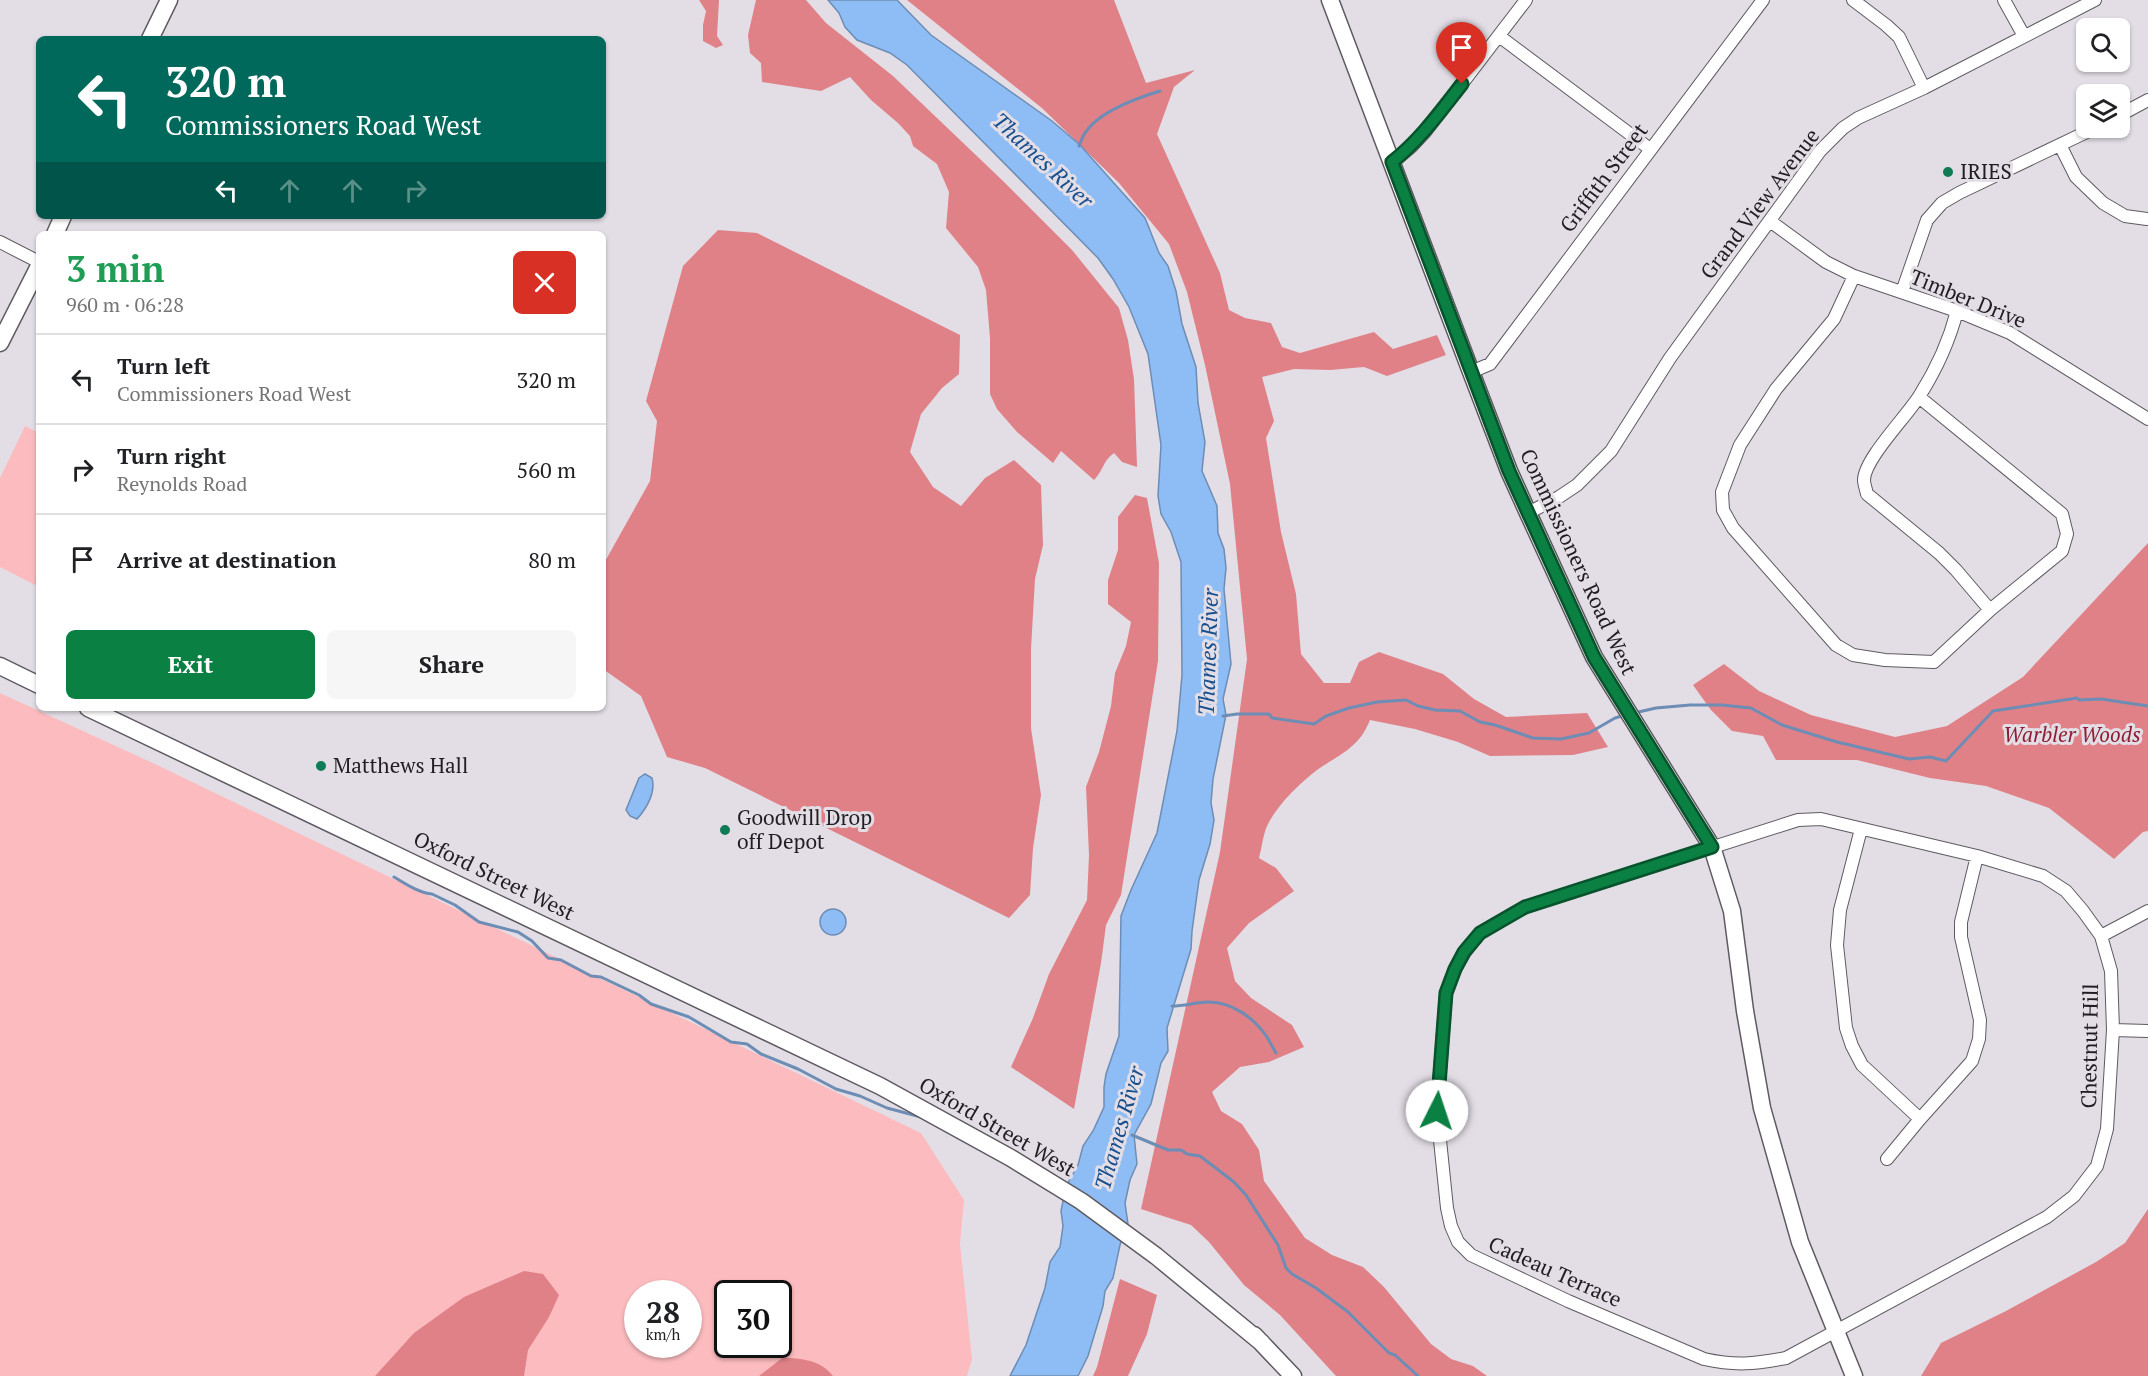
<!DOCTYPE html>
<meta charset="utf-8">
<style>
:root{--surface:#fff;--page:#f6f6f6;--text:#202124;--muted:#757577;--line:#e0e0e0;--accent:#0b8043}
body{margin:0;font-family:"PT Serif",serif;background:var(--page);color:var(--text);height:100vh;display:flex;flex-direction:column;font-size:22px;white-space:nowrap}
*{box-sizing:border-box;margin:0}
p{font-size:20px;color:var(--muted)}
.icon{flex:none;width:33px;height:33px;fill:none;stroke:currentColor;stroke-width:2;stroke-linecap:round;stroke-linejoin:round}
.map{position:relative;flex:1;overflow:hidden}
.drawer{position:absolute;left:36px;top:231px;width:570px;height:480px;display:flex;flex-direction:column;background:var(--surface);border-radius:9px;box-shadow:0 2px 4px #0004}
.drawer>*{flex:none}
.banner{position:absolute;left:36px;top:36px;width:570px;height:183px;border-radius:9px;box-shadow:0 2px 4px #0004;background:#00695c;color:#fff;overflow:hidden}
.tools{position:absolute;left:2076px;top:18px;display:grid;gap:12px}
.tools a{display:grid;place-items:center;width:54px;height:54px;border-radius:9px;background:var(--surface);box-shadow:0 2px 4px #0004;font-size:30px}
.speed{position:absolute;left:624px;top:1280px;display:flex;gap:12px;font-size:30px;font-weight:700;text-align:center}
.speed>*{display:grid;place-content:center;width:78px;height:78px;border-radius:50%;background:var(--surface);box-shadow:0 2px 4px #0004;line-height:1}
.speed small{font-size:15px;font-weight:400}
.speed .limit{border:3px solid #111;border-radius:9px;background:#fff;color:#111}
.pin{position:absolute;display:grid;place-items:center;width:51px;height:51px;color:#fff;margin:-62px -26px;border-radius:50% 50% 50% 0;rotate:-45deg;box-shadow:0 0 6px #0007}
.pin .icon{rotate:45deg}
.me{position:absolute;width:66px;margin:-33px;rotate:4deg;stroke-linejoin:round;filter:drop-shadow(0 0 4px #0008)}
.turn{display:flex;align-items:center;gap:21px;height:126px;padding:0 30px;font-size:27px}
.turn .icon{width:78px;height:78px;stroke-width:2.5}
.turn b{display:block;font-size:42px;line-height:51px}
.lanes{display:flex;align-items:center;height:57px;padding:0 30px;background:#0003;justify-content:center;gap:30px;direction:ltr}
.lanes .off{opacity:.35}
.round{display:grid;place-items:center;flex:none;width:63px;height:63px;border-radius:9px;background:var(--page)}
.overview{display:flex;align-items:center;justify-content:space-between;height:102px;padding:0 30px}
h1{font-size:36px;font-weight:700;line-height:45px;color:#1e9e55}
.action{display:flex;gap:12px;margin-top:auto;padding:12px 30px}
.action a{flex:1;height:69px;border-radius:9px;background:var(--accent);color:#fff;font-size:24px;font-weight:700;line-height:69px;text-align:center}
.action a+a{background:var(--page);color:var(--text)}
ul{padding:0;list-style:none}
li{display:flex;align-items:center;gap:18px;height:90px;padding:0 30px;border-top:2px solid var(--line)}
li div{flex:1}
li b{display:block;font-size:22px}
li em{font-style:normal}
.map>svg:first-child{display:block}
</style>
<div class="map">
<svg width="2148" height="1376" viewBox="0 0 2148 1376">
<rect width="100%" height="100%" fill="#e3dee6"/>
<path fill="#fcbcbf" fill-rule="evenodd" d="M25,426L39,433V587L0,567V478Z
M0,693L155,764L921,1133L964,1200L960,1244L972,1359L967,1376H0ZM638,1293H688V1344H638ZM728,1293H778V1344H728Z"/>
<path fill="#e08188" d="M699,0H719L717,36L723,45L716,48L703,41V25L706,11Z
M756,0H806L826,23L893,76L1002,180L1072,250L1119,308L1128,340L1134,379L1137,467L1122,462L1114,453C1102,462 1104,470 1094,480L1061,451L1053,463L1017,432L997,409L990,394V338L986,290L978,267L946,228L949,192L937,164L913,146L910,136L898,123L871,100L850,77L821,91L762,82L761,63L750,53L748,35Z
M907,0H1114L1146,83L1195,70L1174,87L1157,134L1220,273L1229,310L1245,318L1271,323L1282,347L1300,353L1374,332L1393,349L1437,335L1446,355L1387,376L1364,367L1330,370L1294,369L1262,377L1274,421L1266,438L1281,532L1296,594L1301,654L1324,683H1350L1359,662L1379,652L1443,674L1474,699L1506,717L1587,713L1608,747L1573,755L1490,756L1458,742L1415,729L1370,720C1359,748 1340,754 1317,770C1299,784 1277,805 1267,826C1263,835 1262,847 1259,858L1276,868L1294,891L1249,923L1227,948L1235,981L1251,998L1292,1025L1304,1047L1269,1062L1240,1067L1212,1092L1221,1111L1242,1124L1259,1150L1264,1181L1305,1238L1332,1255L1363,1267L1384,1287L1431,1344L1451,1359L1473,1366L1487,1376H1336L1280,1315L1244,1285L1209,1242L1191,1225L1141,1209L1220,852L1247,659L1230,484L1205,365L1187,292L1169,244L1119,183L1043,109Z
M718,230L757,233L960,335L959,374L942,388L921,414L910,452L933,487L961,506L985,478L1014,460L1041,485L1043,545L1035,579L1031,649V728L1041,795L1033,848L1030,895L1009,918L705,768L667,757L641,696L603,669V565L650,481L657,421L646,401L683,266Z
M1135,495L1147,498L1159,563L1158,661L1121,895L1106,925L1101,963L1074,1109L1011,1067L1033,1018L1049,974L1087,900L1089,855L1086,787L1099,752L1111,706L1115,673L1126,646L1131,622L1108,604V580L1118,550V517Z
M2148,543V831L2143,832L2114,859L2049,808L1986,786L1930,778L1857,760H1776L1763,736L1732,731L1711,710L1693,685L1724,664L1759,691L1811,715L1895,737L1947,726L2023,677Z
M2148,1209V1376H1921L1941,1343L2006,1311L2096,1262L2125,1243Z
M524,1271L543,1274L559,1295L549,1317L528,1350L524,1376H375L414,1333L464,1297Z
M1120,1279L1157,1295L1147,1334L1128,1376H1093L1097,1367Z
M782,1358C801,1358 821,1360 833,1376H759Z"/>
<path fill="#8ebcf4" stroke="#6d8db5" stroke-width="1.5" d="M828,0H897L931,35L1052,121L1080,145L1145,218L1159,253L1168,266L1176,291L1182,324L1196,367L1198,403L1205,442L1202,471L1217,506L1218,533L1224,549L1226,568L1224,589L1231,664L1223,699L1226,715L1213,779L1211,803L1214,820L1210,844L1199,880L1192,931L1191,949L1167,1028L1168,1051L1161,1063L1151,1104L1134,1135L1137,1164L1130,1180L1125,1203L1128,1224L1120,1245L1113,1278L1105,1291L1103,1306L1088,1356L1078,1376H1010L1026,1345L1045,1288L1050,1262L1060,1247L1063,1226L1061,1211L1066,1186L1078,1165L1083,1146L1093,1131L1104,1107V1087L1106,1074L1119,1036L1121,916L1131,890L1157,833L1177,731L1182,675L1181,562L1171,532L1161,514L1158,496L1161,445L1148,354L1129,307L1113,279L1098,258L907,65L890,53L857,40L845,27L839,13Z
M645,774L652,778C656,792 647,808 637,819L630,816L626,810L639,778Z
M820 922a13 13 0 1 1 26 0a13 13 0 1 1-26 0Z"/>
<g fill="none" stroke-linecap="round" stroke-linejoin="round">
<path stroke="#6d8db5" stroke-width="3" d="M1079,146C1081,142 1082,137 1085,133C1099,111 1137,98 1160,91
M1634,713L1656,708L1690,705H1722L1751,708L1782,725L1837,742L1909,759L1930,757L1946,761L1993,711L2077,698L2079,700L2101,699L2148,706
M1223,716L1237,714H1269L1272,718L1314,724L1326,716L1349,708L1377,702L1406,700L1418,706L1435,710L1460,711L1480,722L1495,725L1533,738L1561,739L1589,733L1615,718L1625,715
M394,877C406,884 419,893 432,894L455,905L479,922L518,932L532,941L548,958L561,960L591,976L601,977L639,995L651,1004L689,1017L731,1042L747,1044L761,1054L798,1069L836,1089L860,1096L887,1108L921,1117
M1172,1006C1185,1006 1197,1002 1209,1002C1232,1002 1254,1018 1267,1037C1270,1042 1273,1048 1276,1053
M1132,1135L1168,1150H1181L1187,1154L1200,1156L1234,1182L1246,1195L1278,1245L1286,1268L1292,1274L1316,1288L1348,1312L1389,1353L1395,1355L1418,1376"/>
<g stroke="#5f5a62" stroke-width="14">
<path id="minor" d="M1853,0L1886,25L1899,37L1924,88
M2004,0L2024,36
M1499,36L1650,149
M2120,115L2148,100
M2060,145L2076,177L2103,203L2125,216L2147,219
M1392,163L1411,147L1425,132L1526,0
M1770,221L1826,262L1854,276L1957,311L2010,333L2148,419
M0,242L39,262
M1854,276L1834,319L1776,389L1740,445L1722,492L1723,510L1733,528L1836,645L1853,655L1885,660L1934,662L1990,610L2062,551L2067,534L2062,514L1919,397
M1902,292L1927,220L1942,203L1959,193L2095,128
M1957,311C1949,342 1937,368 1920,395C1908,415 1864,459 1864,480C1864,484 1866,489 1867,494L1939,553L1956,570L1990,610
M1471,372L1490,364L1763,0
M1528,513L1559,497L1577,485L1611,451L1670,358L1820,151L1843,128L1858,118L1924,88L2095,0
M1821,819L1977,856L2043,876L2066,891L2083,911L2101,936L2111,971L2113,1030L2107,1129L2097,1166L2074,1196L2047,1217L1786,1358C1754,1364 1736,1366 1704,1359L1568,1301L1471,1255L1458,1242L1451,1226L1447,1208L1437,1111L1446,993L1455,969L1465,952L1480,933L1525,907L1798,820Z
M1861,829L1840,910L1837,945L1846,1028L1852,1046L1862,1065L1920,1119
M2101,936L2148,911
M2113,1030L2148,1031
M1887,1159L1920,1119L1972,1061L1979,1039L1980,1020L1961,937V922L1977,856"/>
</g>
<g stroke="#5f5a62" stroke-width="19">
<path id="major" d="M1330,0L1471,372L1509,471L1528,513L1594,657L1712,847L1732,911L1745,1011L1762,1108L1800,1242L1854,1376
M150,39L169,0
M55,234L63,216
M0,343L39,266
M0,666L39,685
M88,708L880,1086L1011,1158L1081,1201L1156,1256L1262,1343
M1254,1335L1293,1376"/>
</g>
<use href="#minor" stroke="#fff" stroke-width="12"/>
<use href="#major" stroke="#fff" stroke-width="16"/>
</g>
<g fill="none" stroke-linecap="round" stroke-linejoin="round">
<g stroke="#07532c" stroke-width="15">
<path id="route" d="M1437,1111L1446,993L1455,969L1464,952L1480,933L1525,907L1712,847L1594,657L1509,471L1392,162C1420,140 1440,112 1462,84"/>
</g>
<use href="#route" stroke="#0b8043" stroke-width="10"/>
</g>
<g fill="#107b55" stroke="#e3dee6" stroke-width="2">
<circle cx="1948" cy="172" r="6"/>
<circle cx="321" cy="766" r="6"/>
<circle cx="725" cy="830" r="6"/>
</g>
<g text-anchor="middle" stroke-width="6" stroke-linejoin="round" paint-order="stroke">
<g font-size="21" fill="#201e21" stroke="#e3dee6" text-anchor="start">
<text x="1960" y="179">IRIES</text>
<text x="333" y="773">Matthews Hall</text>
<text x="737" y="825">Goodwill Drop<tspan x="737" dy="24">off Depot</tspan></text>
</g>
<g font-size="21" fill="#201e21" stroke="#e3dee6">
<text transform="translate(1604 178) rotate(-53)" y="7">Griffith Street</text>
<text transform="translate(1760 204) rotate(-53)" y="7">Grand View Avenue</text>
<text transform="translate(1968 299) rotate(22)" y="7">Timber Drive</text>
<text transform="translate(1578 562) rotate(65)" y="7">Commissioners Road West</text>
<text transform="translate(494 876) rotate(26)" y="7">Oxford Street West</text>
<text transform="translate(2090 1046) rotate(-89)" y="7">Chestnut Hill</text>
<text transform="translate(997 1127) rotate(30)" y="7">Oxford Street West</text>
<text transform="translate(1555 1272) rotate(24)" y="7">Cadeau Terrace</text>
</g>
<g font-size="21" font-style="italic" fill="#8f1e33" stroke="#e3dee6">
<text x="2072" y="742">Warbler Woods</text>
</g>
<g font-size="22" font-style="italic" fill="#18508f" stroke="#e3dee6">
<text transform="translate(1043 160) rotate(43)" y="8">Thames River</text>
<text transform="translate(1208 652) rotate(-88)" y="8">Thames River</text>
<text transform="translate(1119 1128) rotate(-74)" y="8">Thames River</text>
</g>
</g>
</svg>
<div class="tools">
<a><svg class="icon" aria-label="search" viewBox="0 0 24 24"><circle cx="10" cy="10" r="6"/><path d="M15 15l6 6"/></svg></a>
<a><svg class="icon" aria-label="layers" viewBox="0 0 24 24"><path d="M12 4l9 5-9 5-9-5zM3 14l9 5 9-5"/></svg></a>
</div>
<div class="speed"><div>28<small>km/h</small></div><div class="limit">30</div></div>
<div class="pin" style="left:1462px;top:84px;background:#d93025"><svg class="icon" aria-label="arrive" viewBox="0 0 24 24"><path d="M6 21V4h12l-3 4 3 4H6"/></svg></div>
<svg class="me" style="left:1437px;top:1111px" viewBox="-20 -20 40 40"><circle r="19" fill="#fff"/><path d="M0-13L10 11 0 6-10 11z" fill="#0b8043"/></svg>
<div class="banner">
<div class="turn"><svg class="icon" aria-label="left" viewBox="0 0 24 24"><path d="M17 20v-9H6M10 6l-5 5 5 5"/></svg><div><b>320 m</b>Commissioners Road West</div></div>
<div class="lanes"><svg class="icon" aria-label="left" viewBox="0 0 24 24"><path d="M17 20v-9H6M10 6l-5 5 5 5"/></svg><svg class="icon off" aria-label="ahead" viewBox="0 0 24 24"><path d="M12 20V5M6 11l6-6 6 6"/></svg><svg class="icon off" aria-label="ahead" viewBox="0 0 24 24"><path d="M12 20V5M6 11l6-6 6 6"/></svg><svg class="icon off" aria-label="right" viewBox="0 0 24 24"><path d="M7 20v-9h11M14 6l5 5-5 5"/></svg></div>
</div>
<section class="drawer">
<div class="overview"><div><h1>3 min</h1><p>960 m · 06:28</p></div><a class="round" style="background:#d93025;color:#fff"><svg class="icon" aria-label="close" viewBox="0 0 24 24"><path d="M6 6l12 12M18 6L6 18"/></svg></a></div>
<ul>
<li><svg class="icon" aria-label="left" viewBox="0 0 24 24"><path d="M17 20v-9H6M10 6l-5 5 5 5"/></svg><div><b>Turn left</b><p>Commissioners Road West</p></div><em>320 m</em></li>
<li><svg class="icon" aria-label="right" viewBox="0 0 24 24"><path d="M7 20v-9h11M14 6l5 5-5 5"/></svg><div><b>Turn right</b><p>Reynolds Road</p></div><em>560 m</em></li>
<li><svg class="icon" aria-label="arrive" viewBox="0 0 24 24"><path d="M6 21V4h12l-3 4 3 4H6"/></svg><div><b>Arrive at destination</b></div><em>80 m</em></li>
</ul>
<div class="action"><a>Exit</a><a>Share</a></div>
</section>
</div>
